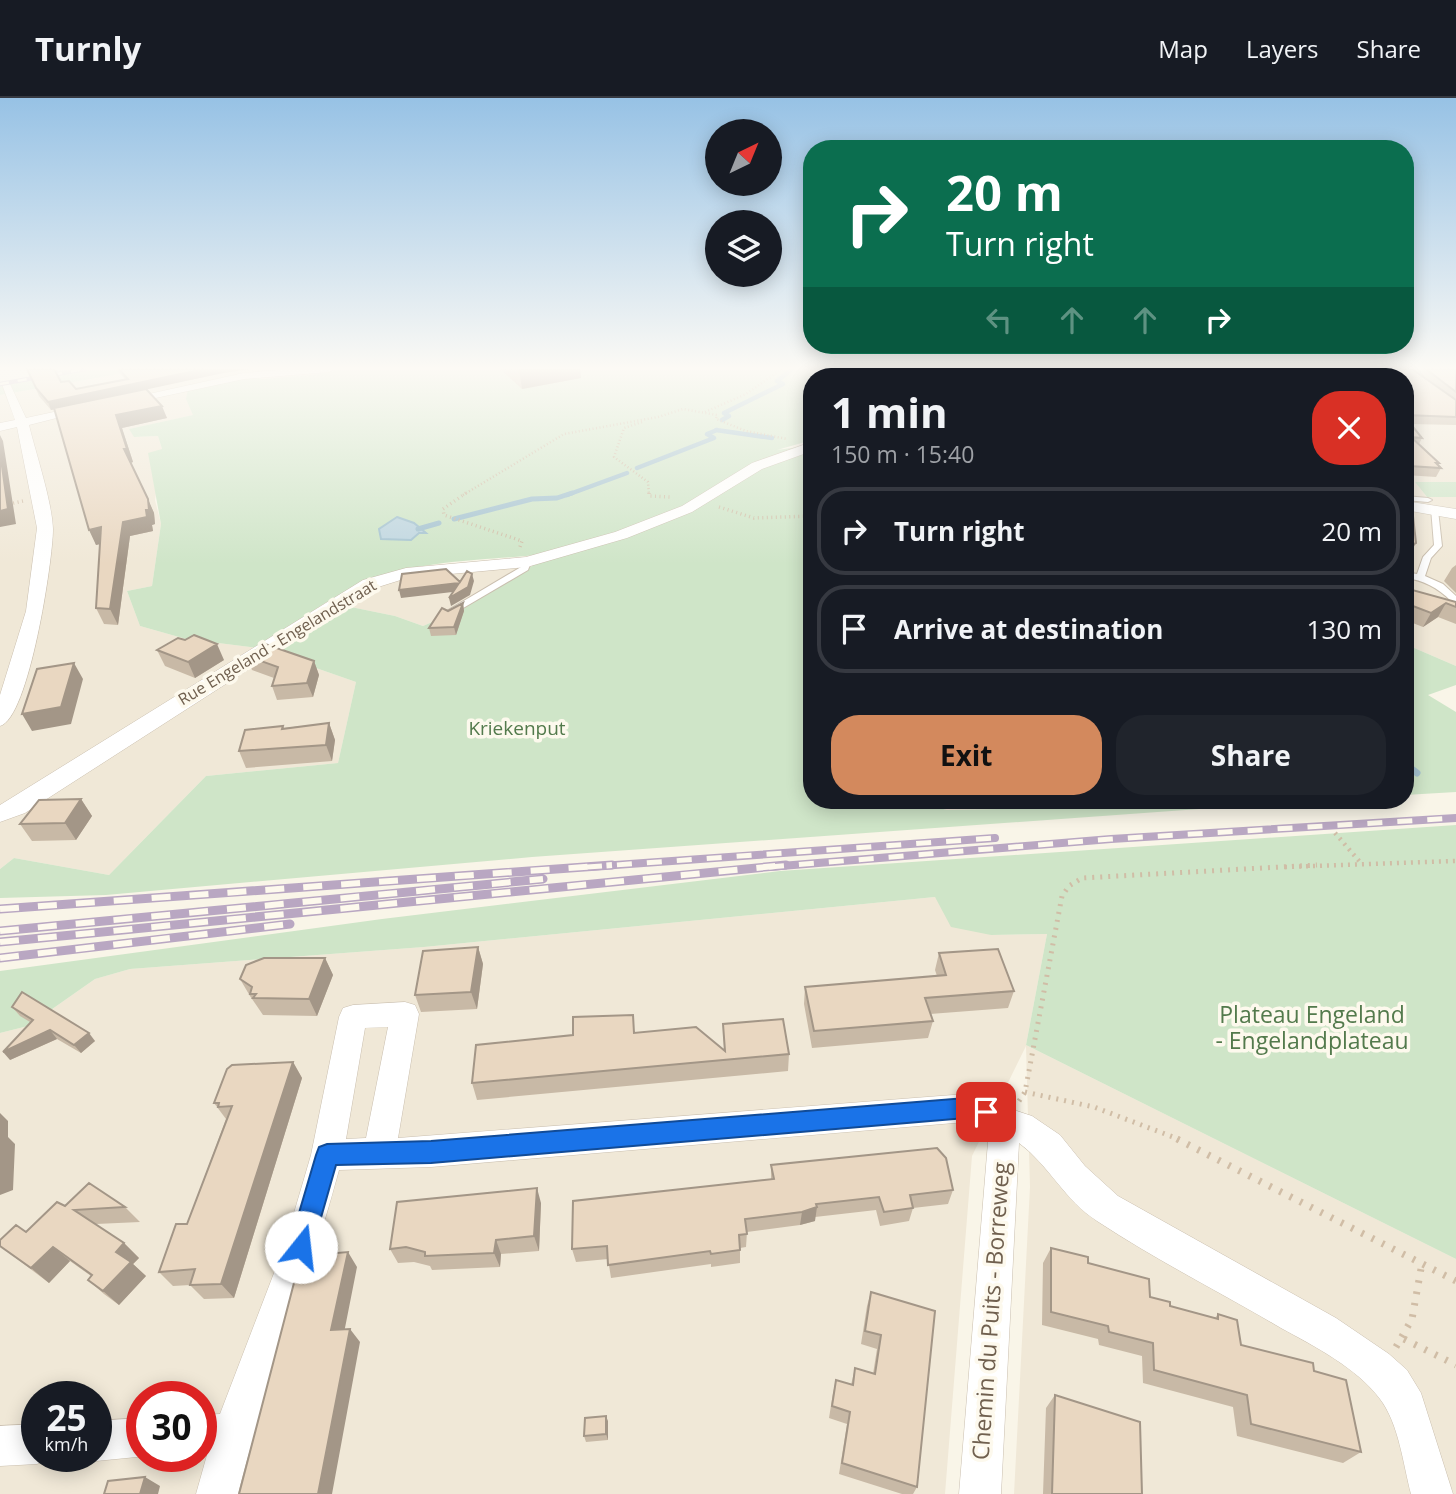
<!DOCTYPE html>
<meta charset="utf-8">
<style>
:root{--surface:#171b24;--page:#20242c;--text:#f1f3f6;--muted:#9ea1a6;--line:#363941;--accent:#d3895d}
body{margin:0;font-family:"Open Sans",sans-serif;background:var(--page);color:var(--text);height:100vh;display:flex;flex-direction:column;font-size:26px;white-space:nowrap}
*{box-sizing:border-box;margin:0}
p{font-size:23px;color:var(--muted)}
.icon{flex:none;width:38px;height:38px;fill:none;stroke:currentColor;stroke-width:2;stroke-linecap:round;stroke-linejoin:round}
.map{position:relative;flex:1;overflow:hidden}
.details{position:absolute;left:803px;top:270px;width:611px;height:441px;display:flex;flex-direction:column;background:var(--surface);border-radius:28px;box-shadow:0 4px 18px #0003}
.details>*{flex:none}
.banner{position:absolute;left:803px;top:42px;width:611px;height:214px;border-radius:28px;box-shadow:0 4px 18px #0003;background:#0b6e4f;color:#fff;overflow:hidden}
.needle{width:46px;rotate:43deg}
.buttons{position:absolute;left:705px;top:21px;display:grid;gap:14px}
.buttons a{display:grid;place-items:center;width:77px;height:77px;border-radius:50%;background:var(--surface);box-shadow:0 4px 18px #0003;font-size:35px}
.speed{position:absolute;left:21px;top:1283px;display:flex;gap:14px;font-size:35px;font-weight:700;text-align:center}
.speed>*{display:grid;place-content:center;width:91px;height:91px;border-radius:50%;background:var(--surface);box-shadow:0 4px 18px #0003;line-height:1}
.speed small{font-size:18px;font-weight:400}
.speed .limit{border:10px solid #d22;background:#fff;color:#111}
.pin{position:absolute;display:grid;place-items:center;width:60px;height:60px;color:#fff;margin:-30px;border-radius:14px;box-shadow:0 4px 10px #0006}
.me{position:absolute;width:77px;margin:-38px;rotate:16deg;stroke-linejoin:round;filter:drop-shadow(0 0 5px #0008)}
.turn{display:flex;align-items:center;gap:24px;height:147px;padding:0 28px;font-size:32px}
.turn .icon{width:91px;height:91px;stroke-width:2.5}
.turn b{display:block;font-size:49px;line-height:60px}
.lanes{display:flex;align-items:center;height:66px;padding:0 28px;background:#0003;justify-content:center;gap:35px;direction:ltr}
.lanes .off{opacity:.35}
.round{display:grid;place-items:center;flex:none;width:74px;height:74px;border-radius:28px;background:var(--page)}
.headline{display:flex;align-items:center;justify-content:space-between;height:119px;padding:0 28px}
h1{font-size:42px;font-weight:700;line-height:52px}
.primary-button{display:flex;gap:14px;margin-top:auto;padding:14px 28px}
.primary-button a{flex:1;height:80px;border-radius:28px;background:var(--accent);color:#111;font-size:28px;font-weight:700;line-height:80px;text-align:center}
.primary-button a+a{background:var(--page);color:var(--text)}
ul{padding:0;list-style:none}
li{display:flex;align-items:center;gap:21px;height:88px;margin:0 14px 10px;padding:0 14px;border:4px solid var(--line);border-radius:28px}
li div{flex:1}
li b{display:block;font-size:26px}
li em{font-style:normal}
header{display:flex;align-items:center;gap:42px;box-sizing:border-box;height:98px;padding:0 35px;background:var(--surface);border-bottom:2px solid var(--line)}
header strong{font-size:33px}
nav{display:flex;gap:38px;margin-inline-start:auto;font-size:24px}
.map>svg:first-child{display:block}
</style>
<header>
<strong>Turnly</strong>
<nav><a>Map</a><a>Layers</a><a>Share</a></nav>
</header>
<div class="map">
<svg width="1456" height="1396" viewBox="0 0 1456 1396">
<rect width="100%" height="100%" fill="#f9f5e8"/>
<path fill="#f0e8d7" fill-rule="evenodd" d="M147,271H345L319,276L263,281L251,279L186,301L194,317L130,331L135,339L158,338L162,351L155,402L161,426L152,488L127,493L140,528L186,541L259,550L356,584L338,665L206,678L109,777L14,760L0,771V297Z
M1056,271H1456V384H1415L1427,399H1456V568L1405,546V278H1061Z
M531,468L458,513L423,528L395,518L341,507L364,493L400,480Z
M911,702H997V711L947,712Z
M935,799L991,837L1047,836L1026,947L1456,1161V1396H1014L1030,1089L1026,948L972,1058L945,1396H0V935L28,928L95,881L130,871L424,849ZM37,1298H96V1358H37ZM142,1298H201V1358H142Z"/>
<path fill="#cfe5c8" d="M95,271H147L0,297V288Z
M345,271H990L980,278H812V342L777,352L812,347V702H911L947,712L997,711V702H1325L532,759L106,797L0,800V771L14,760L109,777L206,678L338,665L356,584L276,556L341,507L395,518L423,528L458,513L532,468L537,457C485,462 429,462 379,479C335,494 297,524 259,550L186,541L140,528L127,493L152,488L161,426L148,355L162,351L158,338L134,339L129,331L193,317L186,301L188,291L251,279L263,281L319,276Z
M1415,384H1456V399H1427Z
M1405,546L1456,568V587L1428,597L1456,614V694L1405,697Z
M1456,727V1161L1026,947L1047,836L991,837L951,829L935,799L424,849L130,871L95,881L28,928L0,935V873L382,821L780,773Z"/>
<path fill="#bfd6e0" stroke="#a6c4d1" stroke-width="2" d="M397,419L414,425L426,435H419L411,442L381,441L379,431Z"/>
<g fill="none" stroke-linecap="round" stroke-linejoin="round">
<path stroke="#a6c4d1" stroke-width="4.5" d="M722,322L729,318L724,315L783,286L777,283L792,271
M716,332L772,340
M637,370L714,340L707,336L717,332
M567,397L627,375"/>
<path stroke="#a6c4d1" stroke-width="5" d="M454,421L532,401L557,400L572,395
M418,431L439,425"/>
<path stroke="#a6c4d1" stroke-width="7" d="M1405,666L1417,675"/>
<g stroke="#cabfaf" stroke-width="2">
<path id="lane" d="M1405,398L1428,400L1432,402L1428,404L1405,402Z
M1431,410L1438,412L1442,448L1431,460L1425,478L1443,486L1456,498V508L1445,516L1440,513L1451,503C1438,490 1424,482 1405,480V474L1417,476L1423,459L1434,447Z
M527,461L531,464L528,472L453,516L450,517L445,514L521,469L524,462Z"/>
</g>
<g stroke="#cabfaf" stroke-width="1">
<path id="street" d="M290,271H335L329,274L244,281L123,307L117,303L244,275Z
M1014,271H1026L1031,277L1020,278Z
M1286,271H1298L1303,278H1291Z
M2,286H10L26,320L86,307L92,311L29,327C36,356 52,403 53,431C53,462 29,621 0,628V597L26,513L37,430L17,329L0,333V325L15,322Z
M812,344V353L762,371L692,414L627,440L527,469L407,480L375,490L25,715L0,724V707L363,482L406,470L526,459L615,434L682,408L752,365Z
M1405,403L1456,411V421L1405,412Z
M1296,702H1319V703L1316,708H1300Z
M405,904L415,907L419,916L398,1040L966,996L1032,1018L1060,1037L1085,1068L1118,1098L1336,1220L1389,1256L1407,1272L1421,1295L1453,1396H1411C1403,1366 1399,1326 1380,1301C1357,1270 1314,1248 1281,1230C1220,1194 1156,1162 1097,1123C1065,1103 1049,1067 1019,1045L1001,1396H959L989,1032L966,1024L431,1069L339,1072C310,1182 265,1286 238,1396H196L207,1357H201V1317L220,1316L284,1149L311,1057L339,919L343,910L353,907ZM388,929L366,1040L346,1041L365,930Z
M142,1320V1358H147L96,1363L84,1358H96V1323Z
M37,1326V1358L51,1360L37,1366L0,1368V1328Z"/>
</g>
<path stroke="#d0bda6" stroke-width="2.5" stroke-dasharray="1 2.5" stroke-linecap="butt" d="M941,278L952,271
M992,278L996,271
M705,314L746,296L782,271
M642,324L624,330L614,359L648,384L649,397
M463,397L564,336L658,319L683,311L717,317L716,321L746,333L787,341"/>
<path stroke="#d0bda6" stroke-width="3.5" stroke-dasharray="1 3.5" stroke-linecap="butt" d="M466,395L443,411L444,417L522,443L520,449
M649,395V398L671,399
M0,408L23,403
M719,409L754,420L812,418"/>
<path stroke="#d0bda6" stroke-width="4.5" stroke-dasharray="2 5" stroke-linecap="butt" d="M1335,735L1360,764
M1285,769L1456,763"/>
<path stroke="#d0bda6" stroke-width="5" stroke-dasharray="2 6" stroke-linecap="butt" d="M1025,994L1094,1009L1181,1042
M1019,1003L1025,994L1062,798L1069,788L1082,780L1317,767"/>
<path stroke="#d0bda6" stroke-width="7" stroke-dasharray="2.5 9" stroke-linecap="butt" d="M1177,1041L1456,1183
M1404,1241L1456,1267
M1396,1249L1412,1221L1422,1165"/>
<use href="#lane" fill="#fff" fill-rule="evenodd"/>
<use href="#street" fill="#fff" fill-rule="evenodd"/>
<g stroke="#b9a7c2" stroke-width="4.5">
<path id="rail-far2" d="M0,286L85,271"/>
</g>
<g stroke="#b9a7c2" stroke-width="8">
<path id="rail-far1" d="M587,769L995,740
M769,769L1111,741L1456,720"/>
</g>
<g stroke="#b9a7c2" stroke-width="9">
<path id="rail" d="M0,811L612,767
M0,833L543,781
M0,844L786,767
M0,860L290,826"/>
</g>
<use href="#rail-far2" stroke="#fdf9ed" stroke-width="2.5" stroke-dasharray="9" stroke-linecap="butt"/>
<use href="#rail-far1" stroke="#fdf9ed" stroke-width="5" stroke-dasharray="15" stroke-linecap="butt"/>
<use href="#rail" stroke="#fdf9ed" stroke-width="6" stroke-dasharray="19" stroke-linecap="butt"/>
</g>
<path fill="#c8b9a6" d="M27,271L76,291L125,281L116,271H251L223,275L146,291L167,320L122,330L133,364L131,365L154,415L155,426L152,427L153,433L130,438L118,527L104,526L96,510L100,446L96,447L55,311L51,312L39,298Z
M500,271H580L581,280L522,291Z
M1170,271H1235L1239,276L1278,278H1042V276L1170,275Z
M1306,271H1456V327L1411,326L1422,340L1419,346L1439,365L1438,367L1441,370L1436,379L1405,377V278H1313Z
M1456,467V495L1444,483L1452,470Z
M1405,486L1412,492L1456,504V526L1438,519L1423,529L1405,522Z
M463,505L464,513L456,537L431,538L429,530L448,513Z
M157,552L224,562L195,580L165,568Z
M247,558L314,563L319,577L313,599L277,602L272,588L274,580L252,572Z
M329,625L335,642L332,663L246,670L239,653L283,628L284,630Z
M81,701L92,718L76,742L32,743L20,726Z
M478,849L483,866L477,911L421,914L415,897Z
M939,855L1014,893L1008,910L930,916L933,923L928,940L812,950L804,906L805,889L937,878L935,872Z
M325,860L333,877L317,918L263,917L250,898L240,881Z
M12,909L95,943L81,955L57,941L10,962L30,924L20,918Z
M723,926L789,956L788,973L477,1002L472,985L635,935L724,952Z
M293,964L302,980L234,1200L204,1201L190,1187L173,1188L159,1174L187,1126L226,1021L214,1005Z
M771,1067L953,1092L948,1106L913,1110L909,1123L880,1128L876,1112L815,1119V1123L800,1127L747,1134L746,1149L740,1150V1165L711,1169V1166L611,1180L608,1161L576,1164L572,1151L771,1081Z
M541,1105L539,1153L501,1156L500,1169L432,1172L430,1168L414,1164L398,1165L390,1151Z
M65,1108L125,1109L140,1124L96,1126L124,1145L139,1160L133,1166L146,1178L119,1207L104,1196L88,1182L91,1178L70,1163L49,1185L0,1148L26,1134Z
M1051,1150L1088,1165L1150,1199L1170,1208L1215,1220L1218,1216L1241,1247L1314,1273L1361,1354L1343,1365L1237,1338L1233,1309L1143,1285L1142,1258L1099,1247L1098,1241L1042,1227L1043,1165Z
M871,1194L917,1389L913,1396H902L839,1376L847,1326L829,1320L833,1295L836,1282L851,1287L855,1270L873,1276L877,1251L861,1246L867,1208Z
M1055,1297L1142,1396H1043L1046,1310Z
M608,1323V1342L586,1344L584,1338Z"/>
<path fill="#a39687" d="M204,271H251L223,275L51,312L48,304Z
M519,271H580L581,280L522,291Z
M162,308L167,320L122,330L133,364L130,365L124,351L116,317Z
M0,337L3,343L16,426L0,429Z
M148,401L154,415L155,426L152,427L153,433L130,438L118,527L110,511L123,424Z
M101,429L108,444L96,447L89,432Z
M1416,445L1408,459L1405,461V451Z
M472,476L474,483L470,497L451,508L449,500Z
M459,485L461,493L401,500L399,492Z
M463,505L464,513L456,537L454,529Z
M1446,505L1438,519L1423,529L1431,515Z
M217,546L224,562L195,580L188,564Z
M314,563L319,577L313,599L307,585Z
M74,565L83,581L71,626L32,633L22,616Z
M329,625L335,642L332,663L326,647Z
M81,701L92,718L76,742L65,725Z
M478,849L483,866L477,911L471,894Z
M325,860L333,877L317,918L309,901Z
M50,932L57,941L10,962L3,954Z
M89,935L95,943L81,955L74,947Z
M293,964L302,980L234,1200L221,1186Z
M0,1015L8,1023V1039L15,1046L13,1092L0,1097Z
M537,1090L541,1105L539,1153L534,1138Z
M817,1109L815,1123L800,1127L802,1114Z
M496,1142L501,1156L500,1169L494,1155Z
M124,1145L139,1160L133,1166L146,1178L119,1207L103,1193L116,1154Z
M53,1149L70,1163L49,1185L31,1170Z
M348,1154L357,1169L342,1245L331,1232Z
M350,1231L360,1244L332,1396H318Z
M606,1318L608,1323V1342L606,1336Z
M145,1379L160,1388L158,1396H140Z"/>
<path fill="#e9d7c1" stroke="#a39687" stroke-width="2" d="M27,271H54L61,284L69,283L76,291L128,281L119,271H204L48,304L36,290Z
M1175,271H1235L1239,276L1278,278H1044L1042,276L1178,275Z
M1316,271H1412L1456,302V319L1405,317V278H1323Z
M1426,271H1456V294Z
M146,291L162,308L116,317L127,351H124L148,401L149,412H146L147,419L123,424L110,511L96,510L101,429L89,432L54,310Z
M1405,319L1422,340L1411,339L1439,365H1436L1441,370L1409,368L1405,364Z
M0,354L8,411L0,413Z
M1413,418L1416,445L1405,451V423Z
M446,471L460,484L467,473L472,476L468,489L449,500L459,485L399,492L402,476Z
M1405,486L1410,488L1412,492L1456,504V509L1446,505L1431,515L1405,505Z
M463,505L454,529L429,530L442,510L448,513Z
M194,537L217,546L188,564L157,552L178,540L185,542Z
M265,546L314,563L307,585L272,588L278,569L247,558Z
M74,565L61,609L22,616L37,571Z
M329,625L326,647L239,653L245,632L283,628L282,631Z
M81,701L65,725L20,726L39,702Z
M478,849L471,894L415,897L423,853Z
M998,851L1014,893L925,900L933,923L814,933L805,889L946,877L939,855Z
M264,860H325L309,901L253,900L256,896H250L252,889L240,881L246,867Z
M22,894L89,935L74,947L50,932L3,954L33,922L12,909Z
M633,917L634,935L696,929L725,953L723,926L783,921L789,956L472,985L476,947L573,937V919Z
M293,964L221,1186L190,1187L195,1171L159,1174L176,1126H187L232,1008L218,1009L219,1005H214L227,971L232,967Z
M937,1050L946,1060L953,1092L910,1097L913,1110L884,1114L879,1099L816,1106L817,1109L802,1114L745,1121L747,1136L739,1137L740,1152L711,1156L710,1153L608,1167L607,1148L572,1151L573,1103L774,1081L771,1067Z
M89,1085L125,1109L74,1112L124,1145L116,1154L131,1164L103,1193L88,1182L92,1177L53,1149L31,1170L0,1148V1142L16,1127L26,1134L57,1104L65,1108Z
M537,1090L534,1138L496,1142L494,1155L425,1158V1154L406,1149L390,1151L397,1104Z
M1051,1150L1088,1159V1165L1149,1181L1150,1199L1170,1204V1208L1218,1221V1216L1237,1222L1241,1247L1313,1265L1314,1273L1346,1282L1361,1354L1251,1326L1247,1297L1154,1272L1153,1245L1109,1234L1108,1228L1051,1214Z
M348,1154L331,1232L350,1231L318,1396H239L301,1158Z
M871,1194L935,1213L917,1389L842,1365L850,1314L832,1308L836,1282L853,1287L855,1270L875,1276L881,1237L865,1233Z
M1055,1297L1140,1324L1142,1396H1052Z
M606,1318V1336L584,1338L585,1320Z
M145,1379L140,1396H104L108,1383Z"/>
<linearGradient id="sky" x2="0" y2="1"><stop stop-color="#97c2e5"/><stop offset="0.58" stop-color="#fcfaf5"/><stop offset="1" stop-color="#fcfaf5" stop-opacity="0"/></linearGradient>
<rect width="1456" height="466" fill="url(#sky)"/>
<path fill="#1a73e8" stroke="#114b97" stroke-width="2" d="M966,1000L993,1007L997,1014L993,1021L986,1024L966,1020L431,1065L336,1067L310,1158L301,1162L293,1158L289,1149L316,1057L319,1049L327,1046L431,1043Z"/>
<g text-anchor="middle" stroke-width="7" stroke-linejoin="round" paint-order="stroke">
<g font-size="16" fill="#70604f" stroke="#fdf9ed">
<text transform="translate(277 544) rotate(-31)" y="6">Rue Engeland - Engelandstraat</text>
</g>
<g font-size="19" fill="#537a4c" stroke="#fdf9ed">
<text x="517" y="637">Kriekenput</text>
</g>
<g font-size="23" fill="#537a4c" stroke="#fdf9ed">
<text x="1312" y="925">Plateau Engeland<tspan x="1312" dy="26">- Engelandplateau</tspan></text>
</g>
<g font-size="23" fill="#70604f" stroke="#fdf9ed">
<text transform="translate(991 1213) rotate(-86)" y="8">Chemin du Puits - Borreweg</text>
</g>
</g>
</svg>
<div class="buttons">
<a><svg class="needle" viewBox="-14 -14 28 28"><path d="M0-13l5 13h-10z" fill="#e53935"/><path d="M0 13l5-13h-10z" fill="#9ea1a6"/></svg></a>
<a><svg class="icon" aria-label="layers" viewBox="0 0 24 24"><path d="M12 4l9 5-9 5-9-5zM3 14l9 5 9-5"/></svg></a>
</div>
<div class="speed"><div>25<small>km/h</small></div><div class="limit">30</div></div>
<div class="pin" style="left:986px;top:1014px;background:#d93025"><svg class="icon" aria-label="arrive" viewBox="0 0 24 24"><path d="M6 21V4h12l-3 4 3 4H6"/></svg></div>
<svg class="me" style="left:301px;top:1149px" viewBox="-20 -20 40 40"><circle r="19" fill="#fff"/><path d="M0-13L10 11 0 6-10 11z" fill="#1a73e8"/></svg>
<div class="banner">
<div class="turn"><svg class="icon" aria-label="right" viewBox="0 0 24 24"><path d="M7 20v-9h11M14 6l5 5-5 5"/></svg><div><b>20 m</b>Turn right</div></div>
<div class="lanes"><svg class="icon off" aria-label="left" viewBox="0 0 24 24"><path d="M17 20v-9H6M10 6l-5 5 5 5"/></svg><svg class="icon off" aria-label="ahead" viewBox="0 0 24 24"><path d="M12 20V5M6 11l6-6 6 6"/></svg><svg class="icon off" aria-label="ahead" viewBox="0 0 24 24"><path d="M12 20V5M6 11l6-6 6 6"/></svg><svg class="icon" aria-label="right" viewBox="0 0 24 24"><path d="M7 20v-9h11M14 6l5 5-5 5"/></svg></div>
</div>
<section class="details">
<div class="headline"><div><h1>1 min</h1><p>150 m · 15:40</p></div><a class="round" style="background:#d93025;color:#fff"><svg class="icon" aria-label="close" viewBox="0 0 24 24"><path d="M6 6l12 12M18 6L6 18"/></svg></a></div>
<ul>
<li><svg class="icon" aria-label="right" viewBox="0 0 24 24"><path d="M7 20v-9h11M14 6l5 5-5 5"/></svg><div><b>Turn right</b></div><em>20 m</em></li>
<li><svg class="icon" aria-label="arrive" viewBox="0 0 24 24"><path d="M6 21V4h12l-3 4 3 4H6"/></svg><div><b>Arrive at destination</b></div><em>130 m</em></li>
</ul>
<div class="primary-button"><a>Exit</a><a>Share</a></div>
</section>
</div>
